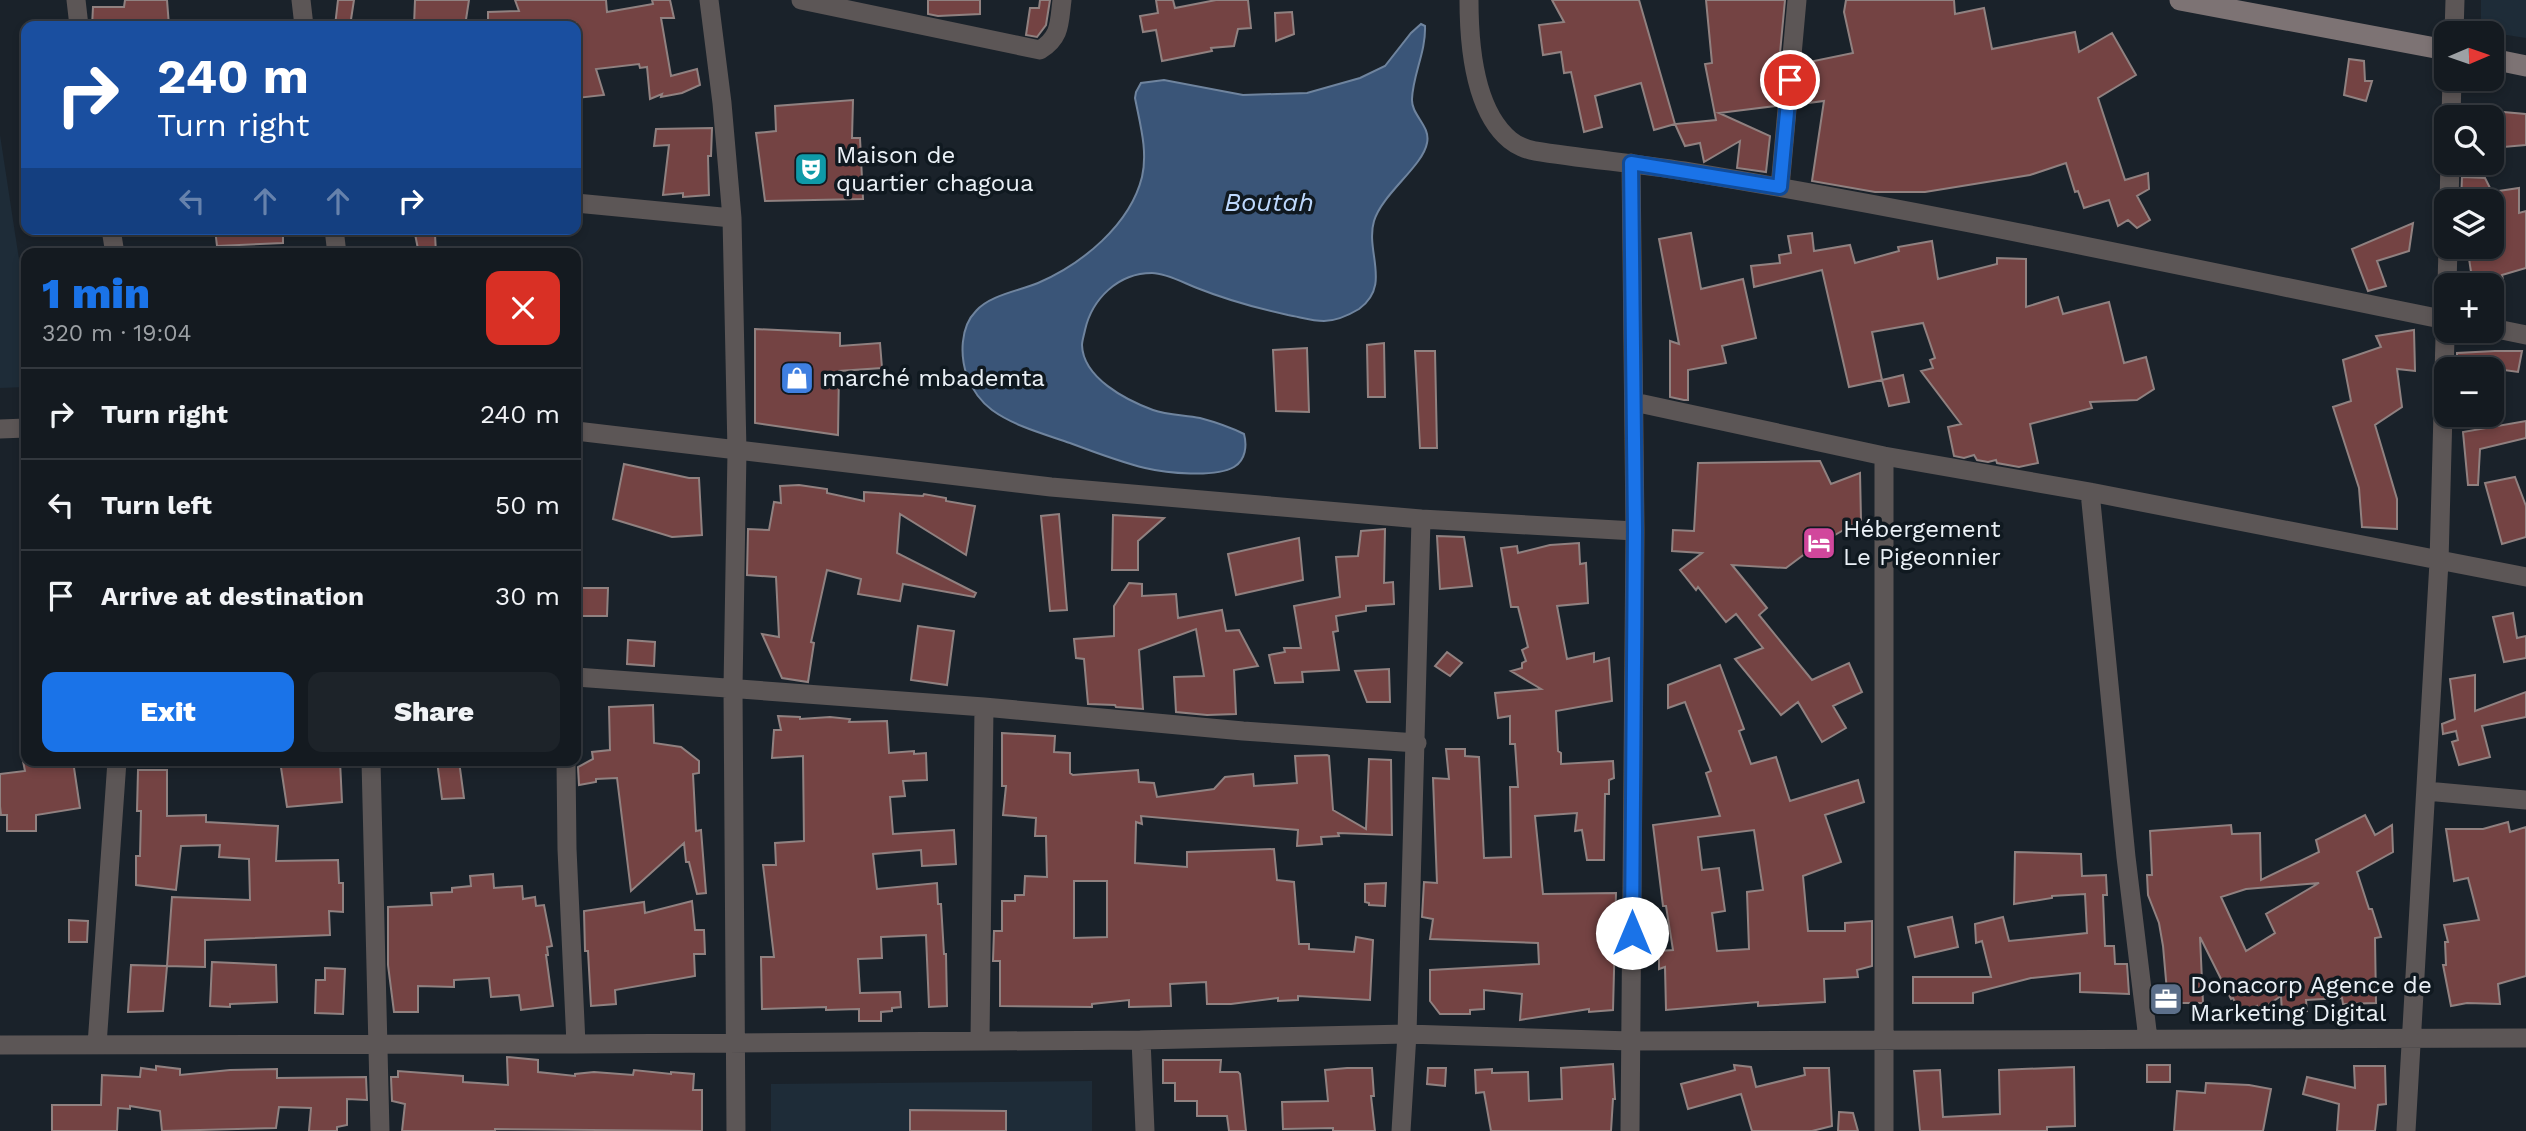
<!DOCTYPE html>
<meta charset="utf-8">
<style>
:root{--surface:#141a20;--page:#1d2329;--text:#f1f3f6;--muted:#9da1a5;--line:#33383e;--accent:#1a73e8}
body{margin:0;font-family:"Work Sans",sans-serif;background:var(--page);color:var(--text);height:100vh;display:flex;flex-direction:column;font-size:26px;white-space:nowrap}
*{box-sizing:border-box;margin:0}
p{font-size:23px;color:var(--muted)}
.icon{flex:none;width:38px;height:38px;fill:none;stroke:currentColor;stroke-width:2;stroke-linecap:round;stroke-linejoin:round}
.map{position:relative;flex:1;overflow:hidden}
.details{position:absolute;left:21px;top:248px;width:560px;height:518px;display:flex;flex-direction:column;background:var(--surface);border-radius:14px;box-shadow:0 4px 10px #0003,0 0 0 2px var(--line)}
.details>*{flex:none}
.hud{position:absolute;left:21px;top:21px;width:560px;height:214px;border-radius:14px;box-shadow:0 4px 10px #0003,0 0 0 2px var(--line);background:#1a4fa0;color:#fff;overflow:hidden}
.needle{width:46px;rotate:88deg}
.buttons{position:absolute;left:2434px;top:21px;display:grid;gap:14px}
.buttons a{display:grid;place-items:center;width:70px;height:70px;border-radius:14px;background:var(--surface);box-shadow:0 4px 10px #0003,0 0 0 2px var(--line);font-size:35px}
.pin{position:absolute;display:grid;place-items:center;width:60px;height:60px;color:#fff;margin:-30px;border:4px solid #fff;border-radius:50%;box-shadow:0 2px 7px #0007}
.me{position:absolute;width:77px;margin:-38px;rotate:0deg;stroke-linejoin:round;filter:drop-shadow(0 0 5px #0008)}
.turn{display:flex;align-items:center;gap:24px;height:147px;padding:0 21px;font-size:32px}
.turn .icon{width:91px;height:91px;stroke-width:2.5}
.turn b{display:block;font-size:49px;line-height:60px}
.lanes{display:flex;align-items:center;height:66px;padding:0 21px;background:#0003;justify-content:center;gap:35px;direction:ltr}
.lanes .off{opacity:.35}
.round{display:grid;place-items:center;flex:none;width:74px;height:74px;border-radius:14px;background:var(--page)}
.overview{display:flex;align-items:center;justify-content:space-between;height:119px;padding:0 21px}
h1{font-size:42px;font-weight:800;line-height:52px;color:var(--accent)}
.cta{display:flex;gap:14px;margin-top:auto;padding:14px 21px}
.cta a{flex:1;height:80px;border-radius:14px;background:var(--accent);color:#fff;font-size:28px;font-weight:800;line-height:80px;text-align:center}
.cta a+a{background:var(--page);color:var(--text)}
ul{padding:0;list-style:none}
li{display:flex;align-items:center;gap:21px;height:91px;padding:0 21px;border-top:2px solid var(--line)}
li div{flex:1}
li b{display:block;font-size:26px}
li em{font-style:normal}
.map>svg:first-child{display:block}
</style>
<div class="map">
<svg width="2526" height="1131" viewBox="0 0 2526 1131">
<rect width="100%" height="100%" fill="#1a222a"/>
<path fill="#1e2c38" d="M2481,0H2526V38L2481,31Z
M0,135L26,305V387L0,388Z
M1092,1081V1131H771V1084Z"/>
<path fill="#3a5578" stroke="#6f849e" stroke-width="2" d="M1421,24L1425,26C1426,52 1413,74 1412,99C1411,115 1431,126 1427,143C1423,166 1382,194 1374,221C1365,252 1392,285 1359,309C1349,315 1336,321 1324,321C1312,321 1300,317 1288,315C1256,308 1227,300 1197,288C1184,283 1166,273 1152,273C1118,273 1092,299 1085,330C1084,335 1082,341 1082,345C1083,378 1126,400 1153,410C1167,415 1184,415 1200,418C1215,422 1230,427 1244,434C1247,445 1246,460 1234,467C1215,478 1166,473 1145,468C1120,462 1094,452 1070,443C1044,434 1014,426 992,410C980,401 972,389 967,376C960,356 960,327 976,311C990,295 1019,291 1038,283C1082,264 1130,225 1142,177C1148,151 1140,124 1135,98L1136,92L1141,83L1164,80L1243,95L1307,93L1360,78L1385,66L1411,33Z"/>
<path fill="#744343" stroke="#908180" stroke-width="2" fill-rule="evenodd" d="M125,0H167L169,26H92L93,7H124Z
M338,0H354L350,26H335Z
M415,0H469L465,26H414Z
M515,0H606L607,12L653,4L652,0H670L674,18H661L671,76L697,69L700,85L682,93L661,97L662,94L650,99L647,67L640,68L639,64L596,69L604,95L577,98L576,23L537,26H488V12L519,11Z
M928,0H980V14L938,16L928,14Z
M1040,0H1050L1046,25L1037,37L1026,35L1030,8H1039Z
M1156,0H1173L1175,8L1216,0H1248L1251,28L1238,29L1234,46L1211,48L1212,51L1162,61L1156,30L1143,32L1140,16L1158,13Z
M1552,0H1639L1675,124L1654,130L1641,83L1595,96L1602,127L1584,132L1571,72L1564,73L1561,52L1543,55L1539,25L1564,22Z
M1706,0H1785L1775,106L1719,113L1770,136L1766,172L1737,168L1740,141L1704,162L1700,143L1685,146L1675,124L1716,120L1705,64L1712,63Z
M1846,0H1954L1955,14L1984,8L1992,49L2075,32L2079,52L2112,33L2136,75L2098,98L2125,180L2148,173L2149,189L2137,196L2150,220L2137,228L2128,220L2118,226L2109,200L2084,208L2078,191L2075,192L2066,163L2030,175L1925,192H1875L1812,181L1824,101L1800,104L1804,63L1853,53L1844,12Z
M1292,12L1294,34L1276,41L1275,13Z
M2349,59L2364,61L2365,81H2372L2366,101L2344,95Z
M853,100L852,138H860L863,199L765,201L756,133L776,131L775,106Z
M2492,111L2526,114V145L2492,148Z
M712,128L711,156H708L709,195L683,197V193L663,195L669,145L654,146L656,129Z
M2462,177L2485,178L2492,192L2519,188V213L2526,211V268L2502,275L2504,285H2473L2468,252L2478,247H2492V201H2461Z
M2413,223L2409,251L2377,261L2386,286L2368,291L2352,249Z
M215,229H283V243L217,246Z
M1691,233L1701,289L1743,279L1756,338L1722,346L1726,363L1688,370V400H1684L1670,397V341L1679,344L1659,239Z
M1812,233L1814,251L1850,245L1855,263L1899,251L1898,247L1932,241L1938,279L1997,264V258L2026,259V307L2058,297L2063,314L2109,302L2124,363L2146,357L2154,389L2137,400L2090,402L2092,408L2030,424L2038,463L2019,467L1997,463L1996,460L1988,462L1977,460L1974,455L1964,458L1954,456L1948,427L1961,424L1921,371L1933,368L1930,360L1935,358L1923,323L1872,332L1882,380L1849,387L1822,270L1754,287L1751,266L1780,263L1779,255L1791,253L1788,236Z
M415,234H435L436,254H419Z
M755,329L840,333V346L880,343L882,368L839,371L838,435L755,423Z
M2414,330L2415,371L2397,369L2402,407L2375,425L2397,499V529L2362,527L2359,488L2333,407L2351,401L2343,360L2381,347L2376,336Z
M1384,343L1385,397H1368L1367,345Z
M1307,348L1309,412L1276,411L1273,350Z
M1415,351H1435L1437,448H1420Z
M2495,351H2522L2518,372L2482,367V369H2461L2462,364L2457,363V353Z
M1903,375L1909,402L1889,406L1882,380Z
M2526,421V438L2480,449L2478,485H2468L2463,432Z
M1820,461L1831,484L1860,473L1861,520L1814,547L1786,568L1732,565L1767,608L1759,615L1812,680L1849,663L1862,692L1833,706L1846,728L1822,742L1798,702L1781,715L1735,659L1763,648L1736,614L1726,622L1698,587L1696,590L1680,570L1702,553L1672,551L1673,530L1694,531L1698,463Z
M624,464L689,478H699L702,535L672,537L613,519Z
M2515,477L2526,506V537L2502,544L2485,483Z
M799,485L827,489V493L864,501V492L923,496L924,494L946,498V501L975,506L966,555L900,514L897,553L976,593L974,597L903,584L900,601L858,594L861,579L827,570L811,642L814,643L808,682L782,678L762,634L779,637L776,577L747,575L748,529L769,530L774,502L781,503L780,486Z
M1059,514L1067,610L1050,611L1041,516Z
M1113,515L1164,518L1138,541V570H1112Z
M1385,529L1384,583L1393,582L1394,604L1366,606V611L1336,616L1338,631L1333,632L1339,670L1302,672L1303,682L1275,683L1269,655L1285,652L1284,648H1301L1294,606L1340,597L1336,557L1358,556L1361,531Z
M1437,536L1464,537L1472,586L1440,589Z
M1299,538L1303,580L1236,595L1228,554Z
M1579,543L1580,564L1586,563L1588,603L1557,606L1567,659L1594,653V662L1609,658L1612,701L1556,711L1558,751L1561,753V764L1613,761L1614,778L1609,780V794H1605L1604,860H1587L1582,830L1575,831L1577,813L1535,816L1543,894L1616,893L1613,1010L1589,1012V1009L1520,1020L1522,994L1484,990V1009L1470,1010V1014H1440L1430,1001V970L1539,964L1538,943L1430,939L1433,919L1422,917L1424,882L1437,883L1433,778L1449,779L1446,749H1465V756L1479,757L1484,858L1511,857L1510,787H1518L1515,744H1510V716L1498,718L1495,693L1541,689L1511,671L1522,668V663L1526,661L1522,650L1528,647L1518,607H1511L1501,548L1517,546L1518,553L1550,545Z
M1129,583L1142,584V596L1176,594L1178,618L1222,610L1226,631L1239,630L1258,666L1234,670L1236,714L1207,715L1176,712L1174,677L1204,676L1196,629L1139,650L1143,709L1116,707L1115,705L1088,704L1084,659L1076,658L1074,639L1114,636V606Z
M576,588H608L607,616H576Z
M2513,613L2517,638L2526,636V658L2504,662L2493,617Z
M918,626L954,631L947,685L911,680Z
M628,640L655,642L654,666L627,664Z
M1447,652L1462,663L1450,676L1435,666Z
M1720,665L1744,729L1739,731L1751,764L1776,757L1790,801L1858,780L1864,802L1825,815L1841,862L1803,876L1808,931H1845V923L1872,921V966L1857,970L1858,977L1824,979L1825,1002L1758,1006V1002L1666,1010L1665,967L1659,969V951L1673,950L1666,906H1663L1653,825L1720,816L1706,773L1711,771L1685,702L1668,708V685ZM1754,830L1763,890L1747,892L1749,949L1717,951L1712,913L1725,911L1719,868L1702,870L1698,837Z
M1389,669L1390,702H1367L1355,671Z
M2475,675V711L2526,692V717L2482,726L2490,757L2459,765L2452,742L2458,740L2456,731L2443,734L2442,724L2455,719L2450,679Z
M653,705L654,743L681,747L699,761V773L693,774L696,831L701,830L706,893L697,894L689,862H686L684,843L631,891L617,778L596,779V782L579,785L578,767L593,759L592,752L610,750L609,707Z
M778,716L800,717V719L830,717L850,719L849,722L887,721L889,753L914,751V754L926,753L927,780L903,781L905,796L890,797L893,834L954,830L956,864L922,866L921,850L873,854L877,889L937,883L938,904H941L944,954H946L947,1006L929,1007L926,935L881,937L882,958L858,959L860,993L900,992L901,1007L892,1008V1011L881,1012V1021H859V1009L826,1010V1007L762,1009L761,957H774L763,865H776L775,843L804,841L803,756L772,758L774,730H781Z
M1002,733L1055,736L1054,752L1070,753V773L1073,775L1138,770L1139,782L1154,783L1157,797L1214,789L1225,777L1253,774L1254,786L1297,783L1295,756L1327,755L1329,756L1333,810L1366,829L1369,759L1391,760L1392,835L1338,833L1339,836L1321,837L1322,844L1297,846L1298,830L1141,816L1142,824L1136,822L1135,863L1187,867V852L1274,849L1277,880L1294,882L1299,944H1309V949L1354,952L1356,937L1373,940L1370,1000L1298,996V1000L1278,1001V998L1231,1004H1207L1206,982L1170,984L1171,1006L1129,1007V1000L1092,1004V1007L1000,1006V961H993L994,931H1002V901H1015V895H1024L1025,876L1047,877L1046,836H1035L1036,818L1003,815L1006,786H1002ZM1074,881H1107V937L1074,938Z
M23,761H73L80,808L36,815V831H7V815H1L0,806V774L25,771Z
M280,761H340L342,802L287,807Z
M437,761H459L464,798L442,799Z
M138,770H167V816L206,815V822L278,826L276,861L338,860L339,883H343V912L329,911L330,935L205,940V967L167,966L172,897L250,900L249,859L219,857L220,845L181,846L176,890L136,885V856H140L141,811H137Z
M2365,815L2375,835L2392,825L2393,852L2357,872L2369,909H2372L2381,937L2375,938L2376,1003L2343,1004L2342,998L2306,1000L2307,1011L2282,1013L2281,996L2259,1011L2257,1006L2241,1014L2233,998L2231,999L2200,937L2203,1003H2168L2163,946L2159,923L2148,895L2147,875H2152L2150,831L2231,825L2232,834L2260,833L2261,880L2319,852L2316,840ZM2319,883L2266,914L2275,933L2246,951L2221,897L2246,889Z
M2508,822L2510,832L2526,827V976L2498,984L2500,1004L2467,1003L2451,1006L2443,965H2446L2445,942H2448L2444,925L2479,920L2468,878L2454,881L2446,829H2483Z
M2015,852L2081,854L2082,876L2106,875L2107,895H2103L2105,946H2114L2115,964H2127L2129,994L2080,992V973L2031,978L1973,993V1003H1913V977H1991L1982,941L1976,943L1975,924L2003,917L2009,941L2087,933L2085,894L2052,896V898L2014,904Z
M493,874L494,888L522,886L523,899L535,897L536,906L544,905L552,946L547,947L548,955H546L553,1006L521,1010L519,995L491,997L489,978L454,980V987L418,986V1012H394L388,965V907L432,905L431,893L452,892V888L471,886L470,876Z
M1386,883L1385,906L1369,905V903L1365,902V884Z
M692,901L695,930H704L705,954H694L695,976L615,990L616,1004L591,1006L588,951H585L584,911L644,902L645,913Z
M1952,917L1958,947L1915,957L1908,927Z
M69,920L88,921L87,942H69Z
M212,962L276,965L277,1002L230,1004V1007L210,1006Z
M131,965L167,966L163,1011L128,1012Z
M325,968L345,969L343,1014L315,1013L316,980H325Z
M507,1057L538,1060V1072L575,1076V1074L594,1072L633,1075L634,1070L671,1074V1072L694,1074L693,1090H702V1131L495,1129V1131H402L405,1104L392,1101L391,1077H398V1071L463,1076V1082L508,1085Z
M1163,1060H1221L1220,1072H1238L1240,1074L1246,1131H1229L1227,1116H1197V1101H1175V1083H1163Z
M1613,1064L1615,1099H1613L1611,1131H1491L1484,1092L1476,1093L1475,1070L1492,1069V1073L1528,1072L1529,1101L1562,1099L1561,1068Z
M1734,1065L1751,1067L1756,1087L1805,1075L1804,1068H1829L1832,1126L1812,1131H1752L1741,1094L1688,1109L1681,1084L1735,1070Z
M2147,1065H2170V1082H2147Z
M156,1066L180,1069V1075L230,1070L277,1069V1078L366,1077L367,1100L347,1099V1125L337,1127V1131H309L311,1108L279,1107L276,1128L162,1131L160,1111L130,1106V1109L118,1108L117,1131H52V1105H101L102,1075L140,1077L141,1068L156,1070Z
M2354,1066H2385L2386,1104L2378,1105L2375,1131H2337L2339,1104L2303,1094L2307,1077L2355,1088Z
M2074,1067L2075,1126L2047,1127V1131H1920L1914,1071L1940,1070L1943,1117L2000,1114L1999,1070Z
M1347,1068H1372L1374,1096H1371L1375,1131H1333V1128L1283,1129L1282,1102L1328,1101L1325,1070Z
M1428,1068H1446L1445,1086L1427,1084Z
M2206,1083L2249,1085L2271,1089L2263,1131H2174L2177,1091L2205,1093Z
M910,1110L1006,1111V1131H910Z
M1839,1112L1853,1113L1858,1131H1838Z"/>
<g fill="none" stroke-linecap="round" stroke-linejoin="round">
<path stroke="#5c5656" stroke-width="19" d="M76,0L79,26
M301,0L304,26
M709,0L722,103L732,218L737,451L733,688L736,1131
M801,0L1040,50C1061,37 1059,23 1062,0
M1469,0C1469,43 1474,110 1510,140C1516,145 1527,150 1535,151C1584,159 1634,163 1684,171C1939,213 2193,269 2446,320
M2454,33L2455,0
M2451,117L2452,79
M1780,187L1797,0
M2449,201L2450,163
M576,203L732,218
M111,229L115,254
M334,229L337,254
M2447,285L2448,247
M2492,328L2526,335
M1634,402L1884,456L2090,492L2526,577
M0,429L26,428
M576,431L1051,487L1421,519
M1884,456V1131
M2090,492L2126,857L2148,1039
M576,677L984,707L1243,731L1417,743
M371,761L380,1131
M566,761L567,849L576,1044
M2426,791L2526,800
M980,1040L984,707
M1141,1040L1145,1131
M0,1045L576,1044L1141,1040L1407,1034L1631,1041L2526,1038
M97,1045L117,761
M1401,1131L1407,1034L1421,519L1635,531
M1630,1131L1635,531L1631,163
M2406,1131L2439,562L2446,300"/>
<path stroke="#7d7374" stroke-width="21" d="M2180,0L2446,50
M2492,59L2526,66"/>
</g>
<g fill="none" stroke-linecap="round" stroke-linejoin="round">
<g stroke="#114b97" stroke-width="18">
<path id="route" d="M1632,933L1635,531L1631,163L1780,187L1790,80"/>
</g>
<use href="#route" stroke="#1a73e8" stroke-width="12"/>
</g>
<defs>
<g id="theatre-square" transform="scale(1.75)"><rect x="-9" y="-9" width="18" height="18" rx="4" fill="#0f9aa8" stroke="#101920"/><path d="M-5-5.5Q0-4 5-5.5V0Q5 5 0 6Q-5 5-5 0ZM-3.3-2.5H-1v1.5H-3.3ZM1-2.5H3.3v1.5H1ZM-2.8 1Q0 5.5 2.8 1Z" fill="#fff"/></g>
<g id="shop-square" transform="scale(1.75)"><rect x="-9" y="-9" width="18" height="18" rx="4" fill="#3f7fe0" stroke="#101920"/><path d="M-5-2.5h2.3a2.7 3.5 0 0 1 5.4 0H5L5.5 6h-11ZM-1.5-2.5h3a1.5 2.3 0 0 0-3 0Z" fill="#fff"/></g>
<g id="hotel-square" transform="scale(1.75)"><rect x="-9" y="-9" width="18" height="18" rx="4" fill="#d1479c" stroke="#101920"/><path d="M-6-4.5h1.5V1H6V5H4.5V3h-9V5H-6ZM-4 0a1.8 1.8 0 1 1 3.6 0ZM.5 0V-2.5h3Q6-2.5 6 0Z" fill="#fff"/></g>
<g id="office-square" transform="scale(1.75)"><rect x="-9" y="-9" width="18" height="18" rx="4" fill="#5c6f8a" stroke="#101920"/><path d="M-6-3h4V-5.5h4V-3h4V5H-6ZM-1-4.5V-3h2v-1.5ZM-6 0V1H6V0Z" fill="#fff"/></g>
</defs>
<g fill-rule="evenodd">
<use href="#theatre-square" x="811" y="169"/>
<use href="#shop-square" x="797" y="378"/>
<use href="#hotel-square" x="1819" y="543"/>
<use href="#office-square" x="2166" y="999"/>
</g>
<g text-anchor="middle" stroke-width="7" stroke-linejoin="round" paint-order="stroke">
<g font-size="24" fill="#eaf0f6" stroke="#101920" text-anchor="start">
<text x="836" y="163">Maison de<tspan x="836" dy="28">quartier chagoua</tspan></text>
<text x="822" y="386">marché mbademta</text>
<text x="1843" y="537">Hébergement<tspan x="1843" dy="28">Le Pigeonnier</tspan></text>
<text x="2190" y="993">Donacorp Agence de<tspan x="2190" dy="28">Marketing Digital</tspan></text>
</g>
<g font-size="26" font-style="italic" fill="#bed9fe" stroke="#101920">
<text x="1269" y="211">Boutah</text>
</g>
</g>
</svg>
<div class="buttons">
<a><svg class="needle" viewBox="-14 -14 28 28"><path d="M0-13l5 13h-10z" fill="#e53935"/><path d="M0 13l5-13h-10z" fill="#9da1a5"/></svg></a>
<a><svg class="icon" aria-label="search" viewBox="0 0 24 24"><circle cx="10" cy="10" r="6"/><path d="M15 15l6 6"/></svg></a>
<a><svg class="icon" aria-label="layers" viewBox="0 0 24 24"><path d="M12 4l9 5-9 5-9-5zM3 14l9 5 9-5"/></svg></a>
<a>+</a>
<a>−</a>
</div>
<div class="pin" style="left:1790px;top:80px;background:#d93025"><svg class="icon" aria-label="arrive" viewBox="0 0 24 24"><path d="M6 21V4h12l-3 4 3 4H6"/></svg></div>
<svg class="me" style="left:1632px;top:933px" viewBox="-20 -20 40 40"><circle r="19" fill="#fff"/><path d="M0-13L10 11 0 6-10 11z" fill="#1a73e8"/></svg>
<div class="hud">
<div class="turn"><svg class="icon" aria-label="right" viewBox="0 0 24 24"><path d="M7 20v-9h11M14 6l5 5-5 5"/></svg><div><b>240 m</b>Turn right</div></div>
<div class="lanes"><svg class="icon off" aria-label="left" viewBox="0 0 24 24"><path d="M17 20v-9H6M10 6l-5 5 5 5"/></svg><svg class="icon off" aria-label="ahead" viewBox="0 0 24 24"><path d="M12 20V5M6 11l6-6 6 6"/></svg><svg class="icon off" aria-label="ahead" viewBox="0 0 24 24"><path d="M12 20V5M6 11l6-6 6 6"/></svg><svg class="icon" aria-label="right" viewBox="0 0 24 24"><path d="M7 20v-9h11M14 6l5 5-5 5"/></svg></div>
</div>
<section class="details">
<div class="overview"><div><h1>1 min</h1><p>320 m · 19:04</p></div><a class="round" style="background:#d93025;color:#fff"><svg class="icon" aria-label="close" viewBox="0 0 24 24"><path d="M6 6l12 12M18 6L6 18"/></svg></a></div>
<ul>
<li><svg class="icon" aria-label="right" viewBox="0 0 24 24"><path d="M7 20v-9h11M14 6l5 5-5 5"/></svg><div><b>Turn right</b></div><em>240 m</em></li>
<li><svg class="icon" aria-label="left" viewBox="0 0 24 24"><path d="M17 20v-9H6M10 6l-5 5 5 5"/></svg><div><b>Turn left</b></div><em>50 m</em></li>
<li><svg class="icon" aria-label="arrive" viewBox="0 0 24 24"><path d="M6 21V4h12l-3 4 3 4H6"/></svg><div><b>Arrive at destination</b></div><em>30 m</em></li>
</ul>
<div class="cta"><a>Exit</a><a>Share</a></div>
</section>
</div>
